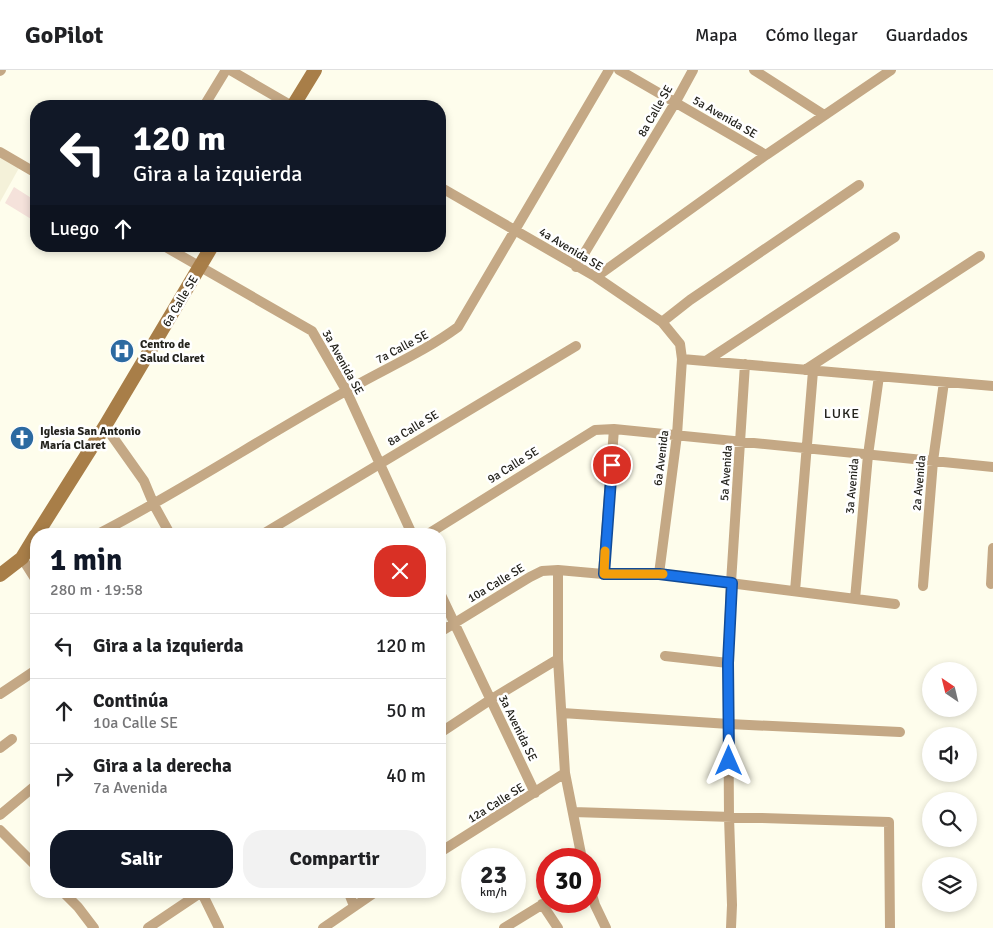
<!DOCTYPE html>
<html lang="es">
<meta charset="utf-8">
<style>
:root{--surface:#fff;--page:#f2f2f2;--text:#202124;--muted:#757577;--line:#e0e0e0;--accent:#111827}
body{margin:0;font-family:Signika,sans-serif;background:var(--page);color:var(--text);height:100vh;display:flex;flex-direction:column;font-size:19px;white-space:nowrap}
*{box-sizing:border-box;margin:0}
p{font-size:16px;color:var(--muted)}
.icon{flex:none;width:28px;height:28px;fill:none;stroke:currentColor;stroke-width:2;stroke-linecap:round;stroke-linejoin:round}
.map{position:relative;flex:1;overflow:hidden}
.drawer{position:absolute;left:30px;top:458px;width:416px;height:370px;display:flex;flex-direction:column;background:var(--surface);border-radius:20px;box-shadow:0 2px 8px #0003}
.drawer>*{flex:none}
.guide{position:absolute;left:30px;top:30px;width:416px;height:152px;border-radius:20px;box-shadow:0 2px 8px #0003;background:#111827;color:#fff;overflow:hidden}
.needle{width:32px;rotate:325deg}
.controls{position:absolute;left:922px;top:592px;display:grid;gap:10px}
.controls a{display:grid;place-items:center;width:55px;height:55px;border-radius:50%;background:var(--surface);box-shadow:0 2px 8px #0003;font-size:25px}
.speed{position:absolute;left:461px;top:778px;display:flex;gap:10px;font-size:25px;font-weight:700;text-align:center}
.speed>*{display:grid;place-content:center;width:65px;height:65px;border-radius:50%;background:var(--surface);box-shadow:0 2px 8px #0003;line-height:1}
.speed small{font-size:12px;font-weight:400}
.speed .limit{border:8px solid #d22;background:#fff;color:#111}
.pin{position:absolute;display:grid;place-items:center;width:42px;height:42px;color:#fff;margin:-21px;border:2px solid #fff;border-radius:50%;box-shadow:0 1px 5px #0007}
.me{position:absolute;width:55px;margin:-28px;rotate:0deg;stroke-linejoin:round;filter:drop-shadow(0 0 4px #0008)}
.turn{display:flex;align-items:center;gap:18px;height:105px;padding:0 20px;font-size:22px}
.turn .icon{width:65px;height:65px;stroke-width:2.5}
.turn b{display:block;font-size:35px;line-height:42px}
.then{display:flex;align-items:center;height:48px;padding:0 20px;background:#0003;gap:10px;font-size:19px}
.round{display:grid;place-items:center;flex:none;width:52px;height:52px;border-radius:20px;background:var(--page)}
.overview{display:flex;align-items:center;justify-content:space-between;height:85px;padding:0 20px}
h1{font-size:30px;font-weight:800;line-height:38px;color:var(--accent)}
.primary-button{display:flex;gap:10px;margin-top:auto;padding:10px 20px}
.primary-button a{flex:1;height:58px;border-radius:20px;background:var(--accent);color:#fff;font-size:20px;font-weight:800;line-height:58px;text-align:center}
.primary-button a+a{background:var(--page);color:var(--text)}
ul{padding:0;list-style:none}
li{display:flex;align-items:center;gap:15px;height:65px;padding:0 20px;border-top:1px solid var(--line)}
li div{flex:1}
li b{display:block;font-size:19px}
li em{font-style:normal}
header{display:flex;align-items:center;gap:30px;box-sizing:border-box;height:70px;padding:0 25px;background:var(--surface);border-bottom:1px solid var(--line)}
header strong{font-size:24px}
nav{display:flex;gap:28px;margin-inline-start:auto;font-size:18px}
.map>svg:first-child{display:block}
</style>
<header>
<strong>GoPilot</strong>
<nav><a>Mapa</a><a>Cómo llegar</a><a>Guardados</a></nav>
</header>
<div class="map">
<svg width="993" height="858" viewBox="0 0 993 858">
<rect width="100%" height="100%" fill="#fefdec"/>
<path fill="#f4f1d9" d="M0,87L19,98L0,132Z"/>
<path fill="#f5e2db" d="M14,117L36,131V152L5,133Z"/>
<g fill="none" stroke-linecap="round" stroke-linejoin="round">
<path stroke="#c4a885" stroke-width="10" d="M230,0L292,36
M619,0L766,85
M754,0L824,45
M0,1L1,0
M204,36L226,0
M0,82L36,103
M440,117L596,207L662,252L680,274L682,289L677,365L659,504
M164,176L312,261L346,320L412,464
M576,197L675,33L693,0
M596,207L766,85L891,0
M662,252L690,230L859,115
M682,289L993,316
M706,291L895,167
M805,300L980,186
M105,356L144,411L154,435L170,464
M98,464C183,420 263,367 346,321C384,299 424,282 458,257L609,0
M263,464L576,276
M428,464L595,360L614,359L993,397
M22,488L36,510
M558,500V589L565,703L582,789
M603,504L614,359
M991,514L993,478
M923,516L933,391L944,312
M795,521L813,301
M440,523L535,723
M855,529L868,385L879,306
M440,562L530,507L542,501L558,500L603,504H659L895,534
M665,586L728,593
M0,624L36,600
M562,643L729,654L900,662
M440,663L490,630L558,589
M0,678L12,669
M573,742L889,752L890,858
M0,745L36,715
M0,760L36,796
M440,782L565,703
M590,818L595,835L606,858
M62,821L78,837L94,858
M201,821L219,858
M348,821L354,836
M542,834L558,858
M148,858L203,821
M323,858L377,821
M504,858L548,831
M731,858L732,835L729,747L728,593L731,513L745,294"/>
<path stroke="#a87e48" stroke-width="14" d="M293,36L315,0
M37,464L105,356L212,176
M0,505L22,488L36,465"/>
</g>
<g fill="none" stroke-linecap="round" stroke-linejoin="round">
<g stroke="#114b97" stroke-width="12">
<path id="route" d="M612,395L604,504H659L732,513L728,593L729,691"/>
</g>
<use href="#route" stroke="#1a73e8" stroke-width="9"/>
<path stroke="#f59e0b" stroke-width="9" d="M605,481L604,504H663"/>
</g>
<defs>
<g id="hospital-disc" transform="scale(1.25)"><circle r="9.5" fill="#2c6aa1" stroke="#fff"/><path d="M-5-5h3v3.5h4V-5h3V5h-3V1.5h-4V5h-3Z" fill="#fff"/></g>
<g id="church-disc" transform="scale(1.25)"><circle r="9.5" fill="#2c6aa1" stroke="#fff"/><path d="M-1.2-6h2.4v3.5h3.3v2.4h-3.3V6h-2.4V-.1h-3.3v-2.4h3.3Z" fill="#fff"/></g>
</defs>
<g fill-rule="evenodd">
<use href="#hospital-disc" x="122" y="281"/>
<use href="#church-disc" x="22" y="368"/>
</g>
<g text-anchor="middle" stroke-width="5" stroke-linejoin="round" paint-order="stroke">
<g font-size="12" fill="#24231d" stroke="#fff">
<text transform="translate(655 41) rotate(-60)" y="4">8a Calle SE</text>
<text transform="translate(725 47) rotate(30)" y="4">5a Avenida SE</text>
<text transform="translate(571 179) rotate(31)" y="4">4a Avenida SE</text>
<text transform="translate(180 231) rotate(-59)" y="4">6a Calle SE</text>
<text transform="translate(402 277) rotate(-28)" y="4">7a Calle SE</text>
<text transform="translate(343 292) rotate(61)" y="4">3a Avenida SE</text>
<text transform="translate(413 358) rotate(-31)" y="4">8a Calle SE</text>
<text transform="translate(661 388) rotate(-83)" y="4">6a Avenida</text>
<text transform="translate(513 395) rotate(-32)" y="4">9a Calle SE</text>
<text transform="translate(726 403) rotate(-86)" y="4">5a Avenida</text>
<text transform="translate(919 413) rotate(-85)" y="4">2a Avenida</text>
<text transform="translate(852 416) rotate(-85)" y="4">3a Avenida</text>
<text transform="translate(496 513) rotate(-31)" y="4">10a Calle SE</text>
<text transform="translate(518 658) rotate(64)" y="4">3a Avenida SE</text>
<text transform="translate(496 733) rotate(-32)" y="4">12a Calle SE</text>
</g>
<g font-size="12" font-weight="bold" fill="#24231d" stroke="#fff" text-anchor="start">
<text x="140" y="278">Centro de<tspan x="140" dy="14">Salud Claret</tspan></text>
<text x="40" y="365">Iglesia San Antonio<tspan x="40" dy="14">María Claret</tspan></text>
</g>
<g font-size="14" letter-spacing="1" fill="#24231d" stroke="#fff">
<text x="842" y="348">LUKE</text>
</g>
</g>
</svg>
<div class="controls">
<a><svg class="needle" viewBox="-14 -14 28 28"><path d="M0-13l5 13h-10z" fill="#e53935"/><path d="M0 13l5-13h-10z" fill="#757577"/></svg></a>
<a><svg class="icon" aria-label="sound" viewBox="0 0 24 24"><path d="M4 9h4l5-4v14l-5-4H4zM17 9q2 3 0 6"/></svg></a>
<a><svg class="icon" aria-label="search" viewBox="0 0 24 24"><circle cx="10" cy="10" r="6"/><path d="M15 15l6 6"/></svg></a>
<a><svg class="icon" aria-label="layers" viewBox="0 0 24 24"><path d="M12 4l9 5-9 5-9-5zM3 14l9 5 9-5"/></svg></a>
</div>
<div class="speed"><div>23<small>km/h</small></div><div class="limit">30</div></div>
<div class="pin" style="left:612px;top:395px;background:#d93025"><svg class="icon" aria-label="arrive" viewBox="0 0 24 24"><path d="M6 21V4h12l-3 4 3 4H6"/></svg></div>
<svg class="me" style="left:729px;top:691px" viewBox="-20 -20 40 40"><path d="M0-17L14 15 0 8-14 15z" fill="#1a73e8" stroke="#fff" stroke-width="4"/></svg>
<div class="guide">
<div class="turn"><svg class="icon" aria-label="left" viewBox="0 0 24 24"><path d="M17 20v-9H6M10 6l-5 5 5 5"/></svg><div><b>120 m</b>Gira a la izquierda</div></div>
<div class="then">Luego<svg class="icon" aria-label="ahead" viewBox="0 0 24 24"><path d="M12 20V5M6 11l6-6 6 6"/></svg></div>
</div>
<section class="drawer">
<div class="overview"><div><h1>1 min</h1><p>280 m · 19:58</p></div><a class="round" style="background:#d93025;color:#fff"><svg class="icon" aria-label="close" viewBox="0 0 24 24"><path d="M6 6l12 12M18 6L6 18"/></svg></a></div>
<ul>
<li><svg class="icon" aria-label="left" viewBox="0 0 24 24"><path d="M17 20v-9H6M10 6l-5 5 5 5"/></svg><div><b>Gira a la izquierda</b></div><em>120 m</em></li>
<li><svg class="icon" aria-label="ahead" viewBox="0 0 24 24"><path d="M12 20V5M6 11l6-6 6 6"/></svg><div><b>Continúa</b><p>10a Calle SE</p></div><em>50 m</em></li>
<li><svg class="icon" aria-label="right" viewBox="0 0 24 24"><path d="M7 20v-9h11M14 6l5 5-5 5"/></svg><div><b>Gira a la derecha</b><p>7a Avenida</p></div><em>40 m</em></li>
</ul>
<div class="primary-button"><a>Salir</a><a>Compartir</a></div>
</section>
</div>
